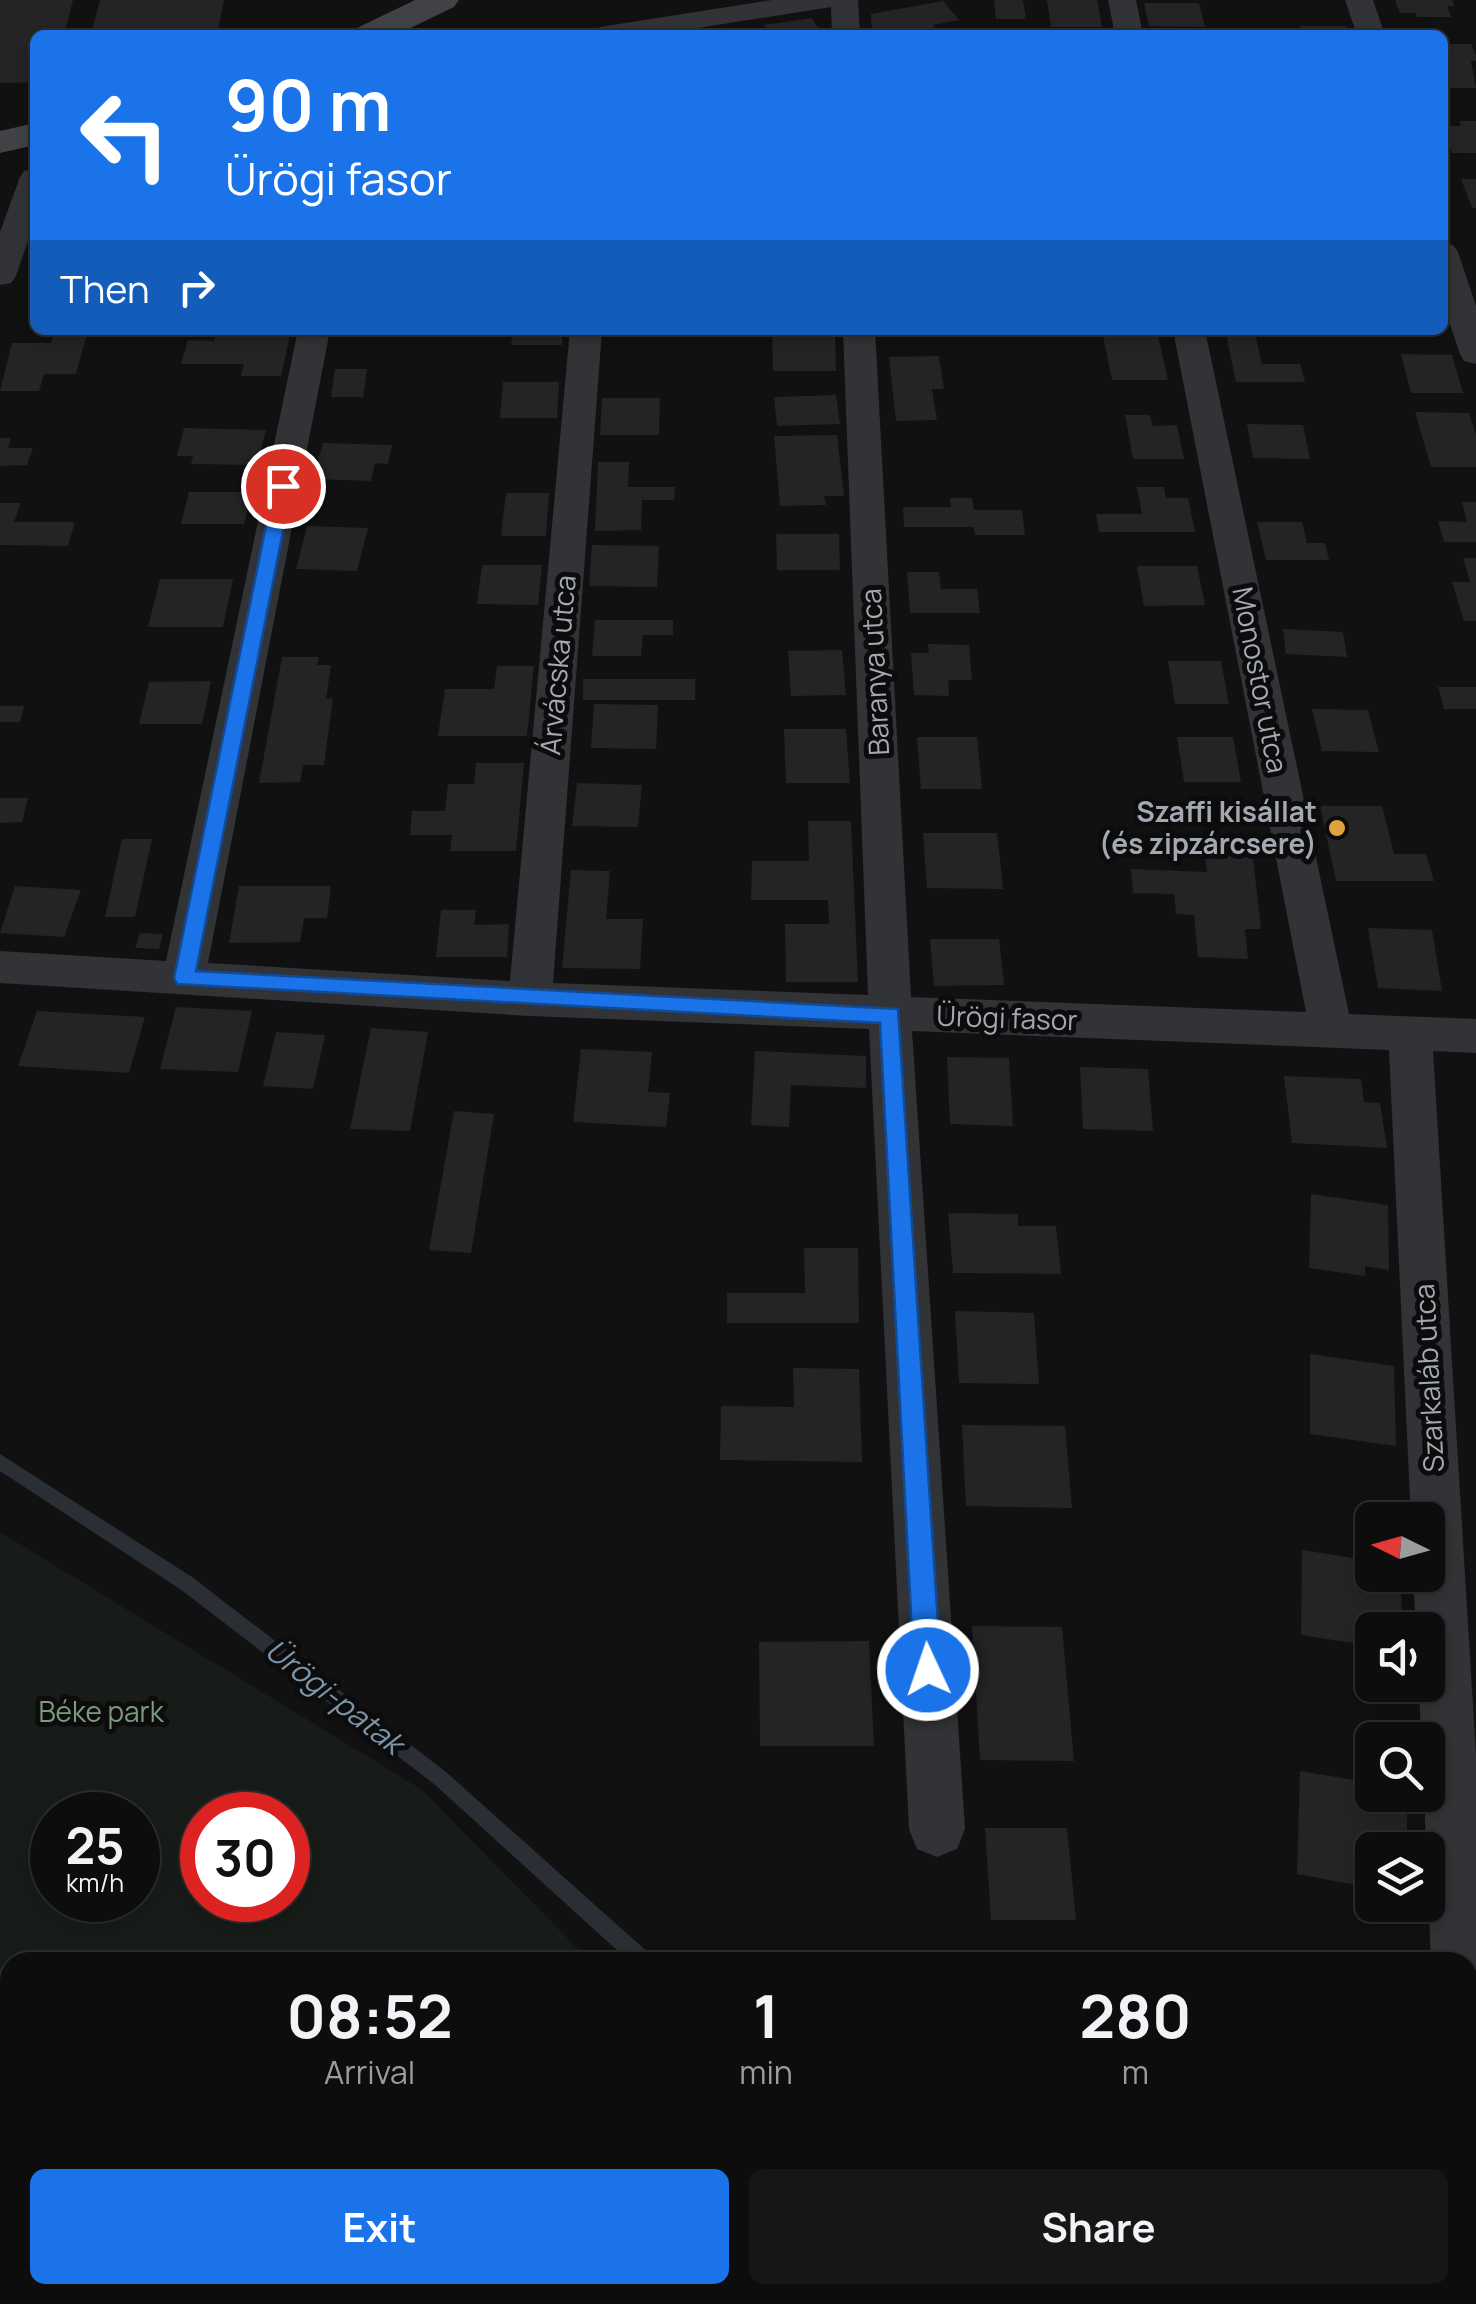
<!DOCTYPE html>
<meta charset="utf-8">
<style>
:root{--surface:#0d0d0e;--page:#161617;--text:#f1f3f6;--muted:#9a9c9e;--line:#2d2d2e;--accent:#1a73e8}
body{margin:0;font-family:Manrope,sans-serif;background:var(--page);color:var(--text);height:100vh;display:flex;flex-direction:column;font-size:38px;white-space:nowrap}
*{box-sizing:border-box;margin:0}
p{font-size:32px;color:var(--muted)}
.icon{flex:none;width:55px;height:55px;fill:none;stroke:currentColor;stroke-width:2;stroke-linecap:round;stroke-linejoin:round}
.map{position:relative;flex:1;overflow:hidden}
.drawer{position:absolute;left:0px;top:1952px;width:1478px;height:352px;display:flex;flex-direction:column;background:var(--surface);border-radius:30px 30px 0 0;box-shadow:0 5px 15px #0003,0 0 0 2px var(--line)}
.drawer>*{flex:none}
.banner{position:absolute;left:30px;top:30px;width:1418px;height:305px;border-radius:15px;box-shadow:0 5px 15px #0003,0 0 0 2px var(--line);background:#1a73e8;color:#fff;overflow:hidden}
.needle{width:65px;rotate:275deg}
.tools{position:absolute;left:1355px;top:1502px;display:grid;gap:20px}
.tools a{display:grid;place-items:center;width:90px;height:90px;border-radius:15px;background:var(--surface);box-shadow:0 5px 15px #0003,0 0 0 2px var(--line);font-size:50px}
.speed{position:absolute;left:30px;top:1792px;display:flex;gap:20px;font-size:50px;font-weight:700;text-align:center}
.speed>*{display:grid;place-content:center;width:130px;height:130px;border-radius:50%;background:var(--surface);box-shadow:0 5px 15px #0003,0 0 0 2px var(--line);line-height:1}
.speed small{font-size:25px;font-weight:400}
.speed .limit{border:15px solid #d22;background:#fff;color:#111}
.pin{position:absolute;display:grid;place-items:center;width:85px;height:85px;color:#fff;margin:-42px;border:5px solid #fff;border-radius:50%;box-shadow:0 2px 10px #0007}
.me{position:absolute;width:110px;margin:-55px;rotate:357deg;stroke-linejoin:round;filter:drop-shadow(0 0 8px #0008)}
.turn{display:flex;align-items:center;gap:35px;height:210px;padding:0 30px;font-size:45px}
.turn .icon{width:130px;height:130px;stroke-width:2.5}
.turn b{display:block;font-size:70px;line-height:85px}
.then{display:flex;align-items:center;height:95px;padding:0 30px;background:#0003;gap:20px;font-size:38px}
.eta{display:flex;justify-content:space-evenly;align-items:center;height:170px;text-align:center}
.eta b{font-size:60px;font-weight:700;line-height:70px}
.button{display:flex;gap:20px;margin-top:auto;padding:20px 30px}
.button a{flex:1;height:115px;border-radius:15px;background:var(--accent);color:#fff;font-size:40px;font-weight:700;line-height:115px;text-align:center}
.button a+a{background:var(--page);color:var(--text)}
.map>svg:first-child{display:block}
</style>
<div class="map">
<svg width="1476" height="2304" viewBox="0 0 1476 2304">
<rect width="100%" height="100%" fill="#111112"/>
<path fill="#171c18" fill-rule="evenodd" d="M0,1532L421,1789L591,1962H10V2258H0ZM52,1815H138V1900H52ZM202,1815H288V1900H202Z
M652,2295H916L925,2304H657Z"/>
<g fill="none" stroke-linecap="round" stroke-linejoin="round">
<path fill="#292f34" fill-rule="evenodd" d="M0,1454L192,1577L446,1772L651,1955L653,1962H630L434,1784L180,1589L0,1471Z
M978,2295H1002L1006,2304H982Z"/>
</g>
<path fill="#242426" d="M0,0H73L64,35H35V82L0,83Z
M100,0H224L217,35H91Z
M994,0H1023L1026,19H996Z
M1047,0H1097L1102,27H1051Z
M1395,0H1452L1454,6H1447L1451,17H1417L1416,13H1400Z
M943,1L959,20L933,25L938,32L872,35L871,14Z
M1144,3H1199L1205,27L1149,26Z
M812,18L822,35H770L764,25Z
M1300,26H1345L1348,35H1303Z
M1442,44H1471L1476,56V61H1471L1476,88H1442Z
M1459,121H1476V153H1452L1442,126H1461Z
M1461,179H1476V208H1472Z
M55,330H88L76,374H44L39,391H0L12,343H51Z
M217,330H291L281,376H241L244,364H181L188,340L214,341Z
M513,330H563L562,345H511Z
M772,331H835L836,371H773Z
M1226,334H1255L1262,364H1300L1305,382H1236Z
M1103,336H1158L1168,380H1112Z
M1401,354L1452,355L1463,393H1411Z
M939,356L944,389H932L937,420L896,421L889,357Z
M335,369H367L363,397H331Z
M503,382H559L557,418H500Z
M836,395L840,424L777,426L774,397Z
M602,398H660L659,435H600Z
M1415,412L1469,413L1476,435V467H1431Z
M1125,415H1150L1153,426L1177,425L1184,459H1133Z
M1247,424L1303,425L1310,459L1253,458Z
M184,428L266,430L257,465L191,464L193,456H177Z
M837,435L844,496H824L826,505L780,506L774,436Z
M0,438H11L8,448H33L27,465L0,466Z
M323,443L392,445L388,464L375,463L371,481L313,479Z
M598,462H629L628,487H675L674,500H642L641,530L595,531Z
M1137,487H1164L1166,498H1188L1195,532H1099L1096,514H1142Z
M189,492H252L244,524H181Z
M506,493H549L546,536H501Z
M950,498H972L974,510H1022L1025,535H975L974,527H904L903,507H951Z
M1462,502H1476V542H1444L1438,521L1467,522Z
M0,503H21L14,522H75L68,546L0,545Z
M1257,522H1302L1307,543H1325L1329,560H1266Z
M307,526L368,528L357,571L296,569Z
M776,534H839L840,570H777Z
M592,545L659,546L657,587L589,586Z
M1463,558H1476V621H1464L1452,582H1470Z
M482,565H542L538,605L477,604Z
M1137,566H1197L1205,605L1144,606Z
M907,572H939L941,589H977L980,613H910Z
M160,579H233L223,627H148Z
M595,620H673V635H643L641,656H592Z
M1283,629L1343,632L1347,657L1286,654Z
M928,644L969,645L972,680H948L949,696L914,695L911,653H929Z
M842,650L846,695L791,696L788,651Z
M282,657H319L317,665H331L326,699L333,698L324,765H303L300,782L259,783Z
M1168,661H1221L1229,704H1175Z
M497,666H534L527,736H438L445,689H494Z
M583,679H695V700H583Z
M211,681L202,724H139L149,682Z
M1438,687H1476V709H1444Z
M594,704L658,705L656,749L591,748Z
M0,706H24L20,722H0Z
M1312,709L1368,710L1379,752L1322,751Z
M784,729H846L850,783H786Z
M917,737H977L982,789H921Z
M1177,737H1233L1241,782H1184Z
M476,763H524L516,851H450L452,835H410L412,811H445L448,784H474Z
M577,783L642,785L638,827L572,826Z
M0,798H28L22,822L0,823Z
M1320,806H1382L1394,854H1426L1434,881H1336Z
M808,821H851L858,982H786L785,924H829L828,900H751L752,861H809Z
M923,833H997L1003,889L927,888Z
M122,839H152L135,917H105Z
M1204,848L1252,850L1261,929H1245L1248,959L1198,957L1194,915L1176,914L1174,894L1133,893L1131,869L1207,872Z
M571,870L610,871L606,919H643L640,969L562,968Z
M15,886L81,890L64,937L0,933Z
M239,886H331L327,918H304L300,942L229,943Z
M441,910H476L474,925L509,924L507,957H436Z
M1368,928L1432,930L1442,991L1378,988Z
M140,933L163,934L159,949L135,948Z
M930,939H999L1004,985L934,986Z
M176,1007L252,1011L238,1072L160,1069Z
M37,1011L145,1017L129,1073L18,1066Z
M371,1028L428,1032L410,1131L350,1129Z
M276,1032L325,1035L313,1089L263,1086Z
M581,1049L652,1052L648,1092L670,1093L666,1127L573,1122Z
M755,1051L866,1056V1088L791,1085L789,1127L751,1125Z
M947,1057L1009,1058L1013,1126L950,1124Z
M1080,1067L1148,1069L1153,1131L1083,1129Z
M1284,1076L1361,1079L1364,1102L1380,1103L1387,1148L1292,1143Z
M454,1111L494,1114L471,1253L429,1250Z
M1311,1194L1388,1205L1389,1270L1365,1266V1276L1309,1268Z
M948,1213L1018,1214V1226H1056L1061,1274L953,1273Z
M804,1248H858L859,1323H727V1293H805Z
M955,1311L1034,1313L1039,1384L959,1383Z
M1310,1354L1394,1366L1396,1446L1310,1434Z
M793,1368L859,1369L862,1462L720,1460L721,1406L794,1407Z
M962,1425L1065,1426L1072,1508L966,1506Z
M1302,1550L1372,1561V1575H1401L1402,1630H1372V1646L1301,1635Z
M972,1626L1062,1627L1074,1761L980,1760Z
M869,1641L874,1746H760L759,1642Z
M1300,1771L1372,1783V1795H1407V1850H1372V1888L1297,1874Z
M985,1828H1067L1076,1920H991Z"/>
<g fill="none" stroke-linecap="round" stroke-linejoin="round">
<path fill="#323336" fill-rule="evenodd" d="M772,0H858L860,35H832L831,7L654,35H586L600,27Z
M1108,0H1136L1143,35H1115Z
M1345,0H1373L1385,35H1357Z
M35,168V220L16,276L11,283L0,285V232L20,177L24,171Z
M1442,243L1453,245L1458,252L1476,306V364L1464,361L1460,354L1442,301Z
M298,330H330L208,963L510,981L570,330H602L553,983L868,995L843,330H875L911,997L1306,1012L1173,330H1205L1349,1014L1476,1019V1053L1433,1051L1476,1755V1984L1468,1988V1962H1431L1424,1795H1428V1740H1421L1419,1685H1428V1630H1416L1413,1575H1428V1520H1411L1389,1050L912,1031L965,1829L957,1849L937,1857L917,1849L909,1829L869,1029L530,1016L0,983V951L166,961Z
M1468,2078L1476,2082V2298L1468,2295Z"/>
<path fill="#404246" fill-rule="evenodd" d="M415,0H459L454,7L396,35H352L357,28Z
M35,123V145L0,153V131Z"/>
</g>
<path fill="#1a73e8" stroke="#114b97" stroke-width="2.5" d="M283,481L292,486L196,971L898,1009L941,1670L937,1679L928,1682L918,1679L914,1670L880,1023L177,984L174,978L274,486Z"/>
<circle fill="#dda43d" stroke="#0c0c0d" stroke-width="4" cx="1337" cy="828" r="10"/>
<g text-anchor="middle" stroke-width="10" stroke-linejoin="round" paint-order="stroke">
<g font-size="28" fill="#a3a8b1" stroke="#0c0c0d">
<text transform="translate(558 665) rotate(-85)" y="10">Árvácska utca</text>
<text transform="translate(875 672) rotate(-93)" y="10">Baranya utca</text>
<text transform="translate(1260 680) rotate(79)" y="10">Monostor utca</text>
<text transform="translate(1007 1018) rotate(2)" y="10">Ürögi fasor</text>
<text transform="translate(1429 1378) rotate(-93)" y="10">Szarkaláb utca</text>
</g>
<g font-size="28" font-weight="bold" fill="#a3a8b1" stroke="#0c0c0d" text-anchor="end">
<text x="1317" y="822">Szaffi kisállat<tspan x="1317" dy="32">(és zipzárcsere)</tspan></text>
</g>
<g font-size="28" fill="#7c9a7d" stroke="#0c0c0d">
<text x="101" y="1722">Béke park</text>
</g>
<g font-size="30" font-style="italic" fill="#7d95a9" stroke="#0c0c0d">
<text transform="translate(334 1697) rotate(38)" y="10">Ürögi-patak</text>
</g>
</g>
</svg>
<div class="tools">
<a><svg class="needle" viewBox="-14 -14 28 28"><path d="M0-13l5 13h-10z" fill="#e53935"/><path d="M0 13l5-13h-10z" fill="#9a9c9e"/></svg></a>
<a><svg class="icon" aria-label="sound" viewBox="0 0 24 24"><path d="M4 9h4l5-4v14l-5-4H4zM17 9q2 3 0 6"/></svg></a>
<a><svg class="icon" aria-label="search" viewBox="0 0 24 24"><circle cx="10" cy="10" r="6"/><path d="M15 15l6 6"/></svg></a>
<a><svg class="icon" aria-label="layers" viewBox="0 0 24 24"><path d="M12 4l9 5-9 5-9-5zM3 14l9 5 9-5"/></svg></a>
</div>
<div class="speed"><div>25<small>km/h</small></div><div class="limit">30</div></div>
<div class="pin" style="left:283px;top:486px;background:#d93025"><svg class="icon" aria-label="arrive" viewBox="0 0 24 24"><path d="M6 21V4h12l-3 4 3 4H6"/></svg></div>
<svg class="me" style="left:928px;top:1670px" viewBox="-20 -20 40 40"><circle r="17" fill="#1a73e8" stroke="#fff" stroke-width="3"/><path d="M0-11L8 9 0 5-8 9z" fill="#fff"/></svg>
<div class="banner">
<div class="turn"><svg class="icon" aria-label="left" viewBox="0 0 24 24"><path d="M17 20v-9H6M10 6l-5 5 5 5"/></svg><div><b>90 m</b>Ürögi fasor</div></div>
<div class="then">Then<svg class="icon" aria-label="right" viewBox="0 0 24 24"><path d="M7 20v-9h11M14 6l5 5-5 5"/></svg></div>
</div>
<section class="drawer">
<div class="eta">
<div><b>08:52</b><p>Arrival</p></div>
<div><b>1</b><p>min</p></div>
<div><b>280</b><p>m</p></div>
</div>
<div class="button"><a>Exit</a><a>Share</a></div>
</section>
</div>
